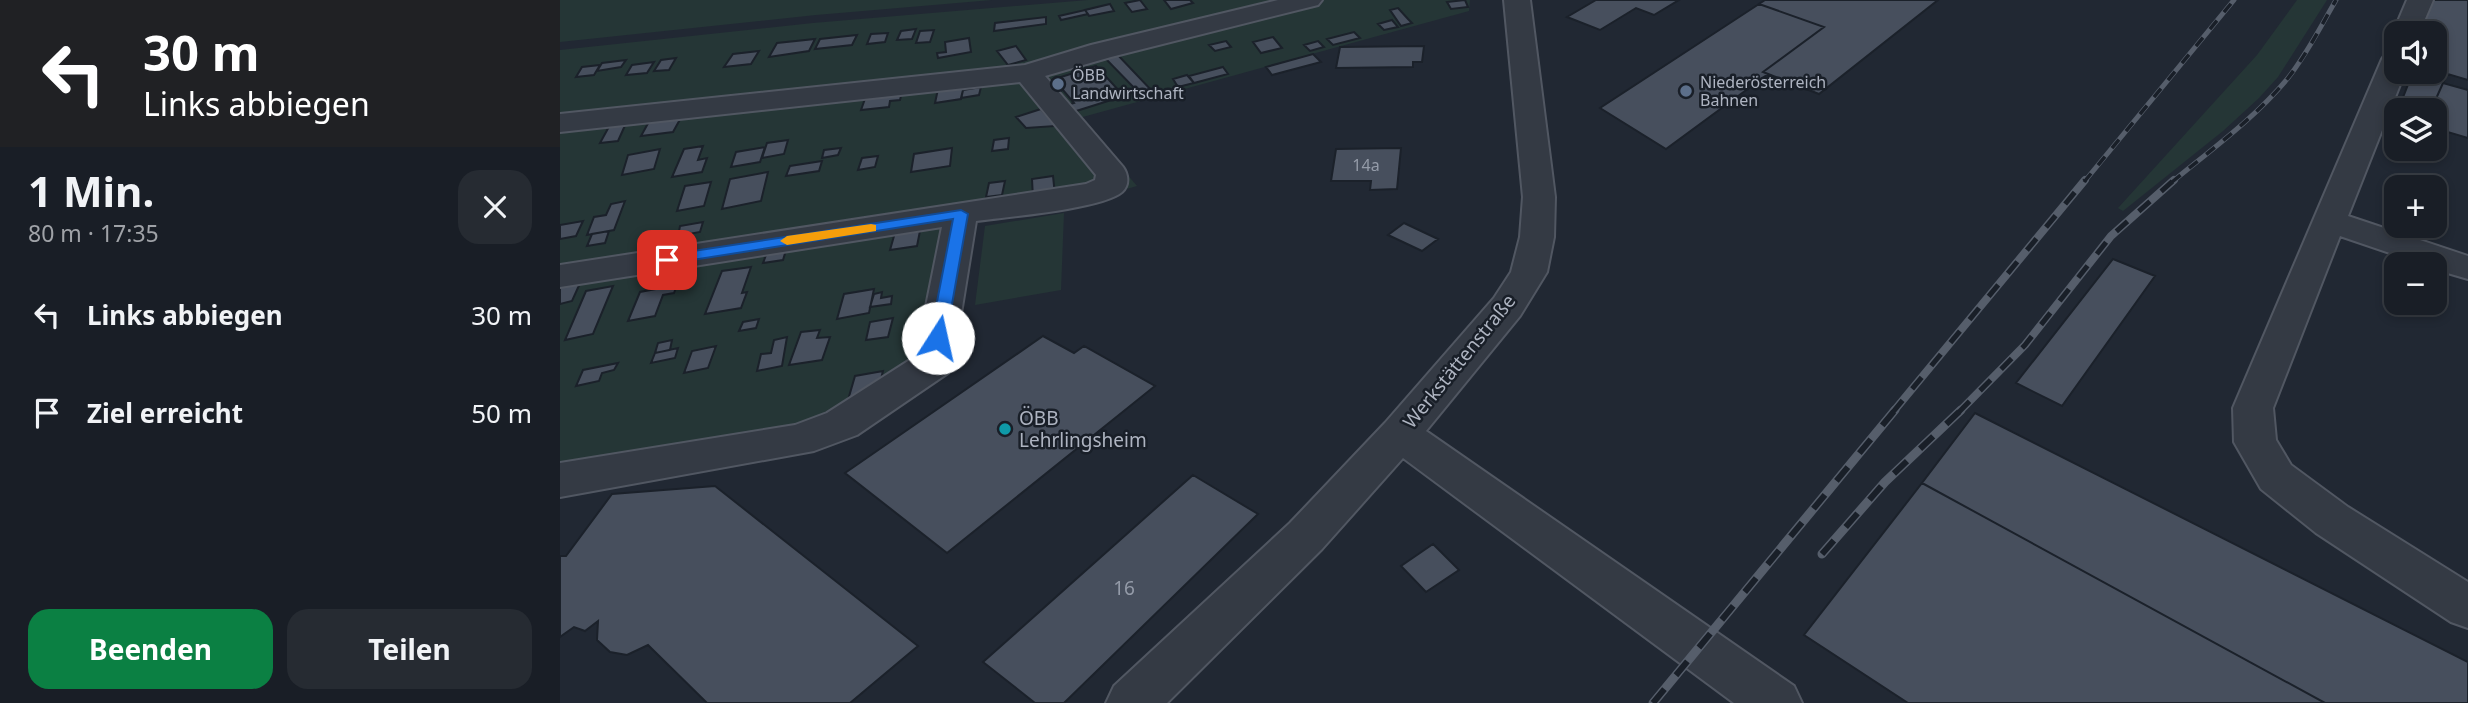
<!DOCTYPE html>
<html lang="de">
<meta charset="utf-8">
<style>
:root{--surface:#191e26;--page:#262b32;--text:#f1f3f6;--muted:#9fa2a7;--line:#373c43;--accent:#0b8043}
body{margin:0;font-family:"Noto Sans",sans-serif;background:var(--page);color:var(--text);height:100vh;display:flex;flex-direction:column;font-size:26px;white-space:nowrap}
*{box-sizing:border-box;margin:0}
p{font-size:23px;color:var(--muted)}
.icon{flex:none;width:38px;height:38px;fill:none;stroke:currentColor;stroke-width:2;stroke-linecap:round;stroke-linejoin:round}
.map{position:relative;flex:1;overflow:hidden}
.details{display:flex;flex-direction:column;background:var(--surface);width:560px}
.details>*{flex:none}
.guide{background:#202124;color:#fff;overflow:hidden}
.fabs{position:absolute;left:1824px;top:21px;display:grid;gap:14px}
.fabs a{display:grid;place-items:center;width:63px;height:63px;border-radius:14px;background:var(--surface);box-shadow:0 4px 10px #0003,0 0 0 2px var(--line);font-size:35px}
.pin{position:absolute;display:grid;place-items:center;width:60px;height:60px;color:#fff;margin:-30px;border-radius:14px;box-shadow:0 4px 10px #0006}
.me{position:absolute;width:77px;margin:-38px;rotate:10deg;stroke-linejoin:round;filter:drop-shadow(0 0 5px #0008)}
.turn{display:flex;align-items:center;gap:24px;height:147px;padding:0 28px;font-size:32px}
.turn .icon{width:91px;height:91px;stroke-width:2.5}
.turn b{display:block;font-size:49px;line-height:60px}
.round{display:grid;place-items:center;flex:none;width:74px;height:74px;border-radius:21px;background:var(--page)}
.headline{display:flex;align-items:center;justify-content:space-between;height:119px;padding:0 28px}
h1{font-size:42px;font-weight:700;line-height:52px}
.action{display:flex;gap:14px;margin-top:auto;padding:14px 28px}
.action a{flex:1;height:80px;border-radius:21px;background:var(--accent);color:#fff;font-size:28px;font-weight:700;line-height:80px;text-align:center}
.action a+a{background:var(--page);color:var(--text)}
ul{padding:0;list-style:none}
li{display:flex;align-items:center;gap:21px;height:98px;padding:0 28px}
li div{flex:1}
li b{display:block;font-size:26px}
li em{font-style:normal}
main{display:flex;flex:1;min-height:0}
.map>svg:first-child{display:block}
</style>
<main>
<section class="details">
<div class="guide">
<div class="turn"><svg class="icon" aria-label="left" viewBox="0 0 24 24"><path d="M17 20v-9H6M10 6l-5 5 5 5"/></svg><div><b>30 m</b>Links abbiegen</div></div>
</div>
<div class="headline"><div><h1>1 Min.</h1><p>80 m · 17:35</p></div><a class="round"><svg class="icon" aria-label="close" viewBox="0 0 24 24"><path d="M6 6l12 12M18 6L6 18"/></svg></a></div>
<ul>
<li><svg class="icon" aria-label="left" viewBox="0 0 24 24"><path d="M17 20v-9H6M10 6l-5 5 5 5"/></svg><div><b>Links abbiegen</b></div><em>30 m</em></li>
<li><svg class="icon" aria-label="arrive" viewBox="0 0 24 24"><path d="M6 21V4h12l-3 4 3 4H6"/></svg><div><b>Ziel erreicht</b></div><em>50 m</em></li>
</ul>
<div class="action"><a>Beenden</a><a>Teilen</a></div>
</section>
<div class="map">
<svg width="1908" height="703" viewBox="0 0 1908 703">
<rect width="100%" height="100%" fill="#212833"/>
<path fill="#253636" d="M0,0H432L256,15L0,42Z
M528,0H910L909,11L519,118L577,186L528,200L407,220L381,366L287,429L0,484V50L253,23Z
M1737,0H1767L1718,77L1699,98L1663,131L1563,211L1558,208L1697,55Z
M504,213L501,290L415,305L425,226Z"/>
<path fill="#474f5d" stroke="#1b212a" stroke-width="2" d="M580,0L587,9L572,12L565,3Z
M604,0H630L633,3L611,9Z
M905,0L908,7L891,9L887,2Z
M1036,0H1119L1094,15L1076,8L1040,30L1007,17Z
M1205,0H1378L1259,94L1203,72L1264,27L1199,4Z
M1871,0H1908V80L1874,70V33H1856Z
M550,4L554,11L529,16L525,10Z
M1199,4L1264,27L1203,72L1208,74L1106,149L1040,108Z
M838,8L848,19L852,23L841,26L830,10Z
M525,10L528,14L501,20L499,16Z
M486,17V24L434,31L435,23Z
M832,20L838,27L824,30L818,24Z
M356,29L352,39L337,40L341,31Z
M374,30L370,42L356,43L360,31Z
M794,32L800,38L773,45L767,39Z
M328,33L325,42L307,44L311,34Z
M297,35L292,45L255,49L260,39Z
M713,37L722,48L701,53L693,42Z
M409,38L411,52L378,58L377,53L386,52L385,42Z
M255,39L249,51L209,57L217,43Z
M666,41L671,47L655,51L649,45Z
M758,41L764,47L750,51L744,45Z
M456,46L466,60L448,65L437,51Z
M864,46L862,62H853V67L776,68L780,47Z
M199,51L191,64L164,67L173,54Z
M555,52L594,93L583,97L543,56Z
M753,54L761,62L712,75L706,67Z
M116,58L109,70L94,71L101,60Z
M66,60L61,67L37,71L42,63Z
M94,62L87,73L66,75L72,65Z
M40,65L34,75L16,77L22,67Z
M536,66L564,96L513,112L507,105L514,103L503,90L494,93L485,82Z
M663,67L668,74L634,83L629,76Z
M1874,70L1887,74L1871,110H1838L1853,72Z
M627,75L634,83L618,87L613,79Z
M1883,83L1908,90V138L1874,128V110H1871Z
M404,86L401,99L375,103L378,89Z
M421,87L419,95L401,98L403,90Z
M342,92L340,100L330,101L329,107L301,110L306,96Z
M481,109L496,126L466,128L456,117Z
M123,114L113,132L81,136L91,118Z
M67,121L58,141L40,143L51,123Z
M449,138L448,149L432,151L434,140Z
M228,140L224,154L202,158L207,143Z
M143,146L138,160L147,158L142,172L112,177L124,149Z
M205,147L200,162L171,167L176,152Z
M281,148L278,155L262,158L264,150Z
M392,148L390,166L351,172L354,154Z
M841,148L837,189L810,190L811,181H771L776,149Z
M100,149L94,169L62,175L68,155Z
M318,156L315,167L298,170L302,158Z
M262,161L259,171L226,176L230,166Z
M208,172L201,201L162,209L170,179Z
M493,176L495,195L473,199L472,179Z
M445,181L442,195L426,197L429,183Z
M151,182L144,206L117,211L125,186Z
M65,201L54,230L27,235L34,217L46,215L51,204Z
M23,221L16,236L0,239V225Z
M143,222L140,232L118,236L120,226Z
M844,223L878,239L862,251L828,235Z
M354,226L353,232L360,231L357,246L330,250L336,229Z
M49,231L45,243L27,246L32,234Z
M227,247L223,260L203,263L208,250Z
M1553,259L1595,276L1502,406L1456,383Z
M191,267L182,293L187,292L181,308L145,314L162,271Z
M21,281L12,301L0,304V285Z
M117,285L114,293L103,295L95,316L68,321L80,292Z
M53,286L33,334L5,340L26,291Z
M314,289L309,313L277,319L284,294Z
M322,292L321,298L332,296L331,304L310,307L314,294Z
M333,318L328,337L306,340L310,322Z
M199,319L196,328L179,331L183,322Z
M260,330L257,338L270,337L262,360L229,365L241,332Z
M483,336L514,353L524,346L595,386L387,553L285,473Z
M227,337L222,366L197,371L201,354L211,353L214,340Z
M112,340L110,350L95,353L98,343Z
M156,346L148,368L124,373L132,351Z
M118,348L115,358L91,363L95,353Z
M58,363L54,370L42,373L39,381L16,386L23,370Z
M323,371L317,395L288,400L295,376Z
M1415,413L1908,662V703H1765L1362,483Z
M633,475L698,514L504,703H475L423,662Z
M1362,483L1765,703H1348L1244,635Z
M155,486L358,646L290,703H147L88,645L67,655L50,652L37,640L38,621L25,631L14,627L0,637V556H6L52,494Z
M873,544L899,570L866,592L841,566Z"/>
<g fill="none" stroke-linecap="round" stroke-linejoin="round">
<g stroke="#515762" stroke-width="4">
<path id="minor" d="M718,0H762L758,5L551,57L485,76L563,167C568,174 570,185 562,192C542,209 446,217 416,221L393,363L388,373L297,435L254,451L0,497V463L235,425L267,413L356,356L382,227L0,287V265L526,184L535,180L536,175L460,82L0,132V114L465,65L531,45Z
M944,0H970L995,197L994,237L987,272L960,316L866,431L1234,686L1242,703H1174L843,458L762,549L607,703H546L554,686L730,523L825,423L934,298L951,272L960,237L963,197Z
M1847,0H1873L1859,33H1836V37L1833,33Z
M1836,51V72H1845L1788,216L1908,256V279L1874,269V264H1862L1780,236L1713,408L1716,440L1731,465L1788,507L1908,582V628L1891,622L1756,533L1701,489L1674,442L1673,408L1822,59L1826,53Z"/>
</g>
<use href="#minor" fill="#343a44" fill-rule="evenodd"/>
<g stroke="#565e6b" stroke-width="5">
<path id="rail-far2" d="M1524,182L1674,0
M1612,182C1652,149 1695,118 1728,78C1747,54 1761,26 1776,0"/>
</g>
<g stroke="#565e6b" stroke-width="8">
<path id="rail-far1" d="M1333,412L1525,180
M1399,412L1465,345L1551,236L1614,180"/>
</g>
<g stroke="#565e6b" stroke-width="9">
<path id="rail" d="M1262,554L1325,482L1401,410
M1093,703L1335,410"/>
</g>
<use href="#rail-far2" stroke="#191f28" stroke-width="3.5" stroke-dasharray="11" stroke-linecap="butt"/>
<use href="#rail-far1" stroke="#191f28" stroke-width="5" stroke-dasharray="15" stroke-linecap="butt"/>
<use href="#rail" stroke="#191f28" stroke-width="6" stroke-dasharray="18" stroke-linecap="butt"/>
</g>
<path fill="#1a73e8" stroke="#114b97" stroke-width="2" d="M401,210L408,214L386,338L378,343L370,338L393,219L107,264L100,260L107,255Z"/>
<path fill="#f59e0b" d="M311,224L316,225V231L227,245L220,241L227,236Z"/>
<g fill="#5c6f8a" stroke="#191f28" stroke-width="2.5">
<circle cx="498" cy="84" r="7"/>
<circle cx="1126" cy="91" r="7"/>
</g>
<circle fill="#0f9aa8" stroke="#191f28" stroke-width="2.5" cx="445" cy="429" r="7"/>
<g text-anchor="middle" stroke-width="5" stroke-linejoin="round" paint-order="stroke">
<g font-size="16" fill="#aeb4c1" stroke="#191f28" text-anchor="start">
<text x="512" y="81">ÖBB<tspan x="512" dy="18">Landwirtschaft</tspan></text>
<text x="1140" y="88">Niederösterreich<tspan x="1140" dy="18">Bahnen</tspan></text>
</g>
<g font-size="16" fill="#949ba8">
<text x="806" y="171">14a</text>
</g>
<g font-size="19" fill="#aeb4c1" stroke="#191f28">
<text transform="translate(899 361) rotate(-51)" y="7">Werkstättenstraße</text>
</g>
<g font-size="19" fill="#aeb4c1" stroke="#191f28" text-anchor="start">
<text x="459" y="425">ÖBB<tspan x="459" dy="22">Lehrlingsheim</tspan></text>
</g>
<g font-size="19" fill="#949ba8">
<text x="564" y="595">16</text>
</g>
</g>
</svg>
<div class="fabs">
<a><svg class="icon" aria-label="sound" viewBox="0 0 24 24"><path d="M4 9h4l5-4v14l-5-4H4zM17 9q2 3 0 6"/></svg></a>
<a><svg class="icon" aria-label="layers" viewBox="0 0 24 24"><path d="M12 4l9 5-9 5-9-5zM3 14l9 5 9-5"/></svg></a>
<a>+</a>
<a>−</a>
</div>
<div class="pin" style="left:107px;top:260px;background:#d93025"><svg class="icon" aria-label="arrive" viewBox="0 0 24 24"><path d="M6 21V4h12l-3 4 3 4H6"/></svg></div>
<svg class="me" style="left:378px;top:338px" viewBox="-20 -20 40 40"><circle r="19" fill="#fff"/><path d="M0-13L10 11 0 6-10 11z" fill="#1a73e8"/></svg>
</div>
</main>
